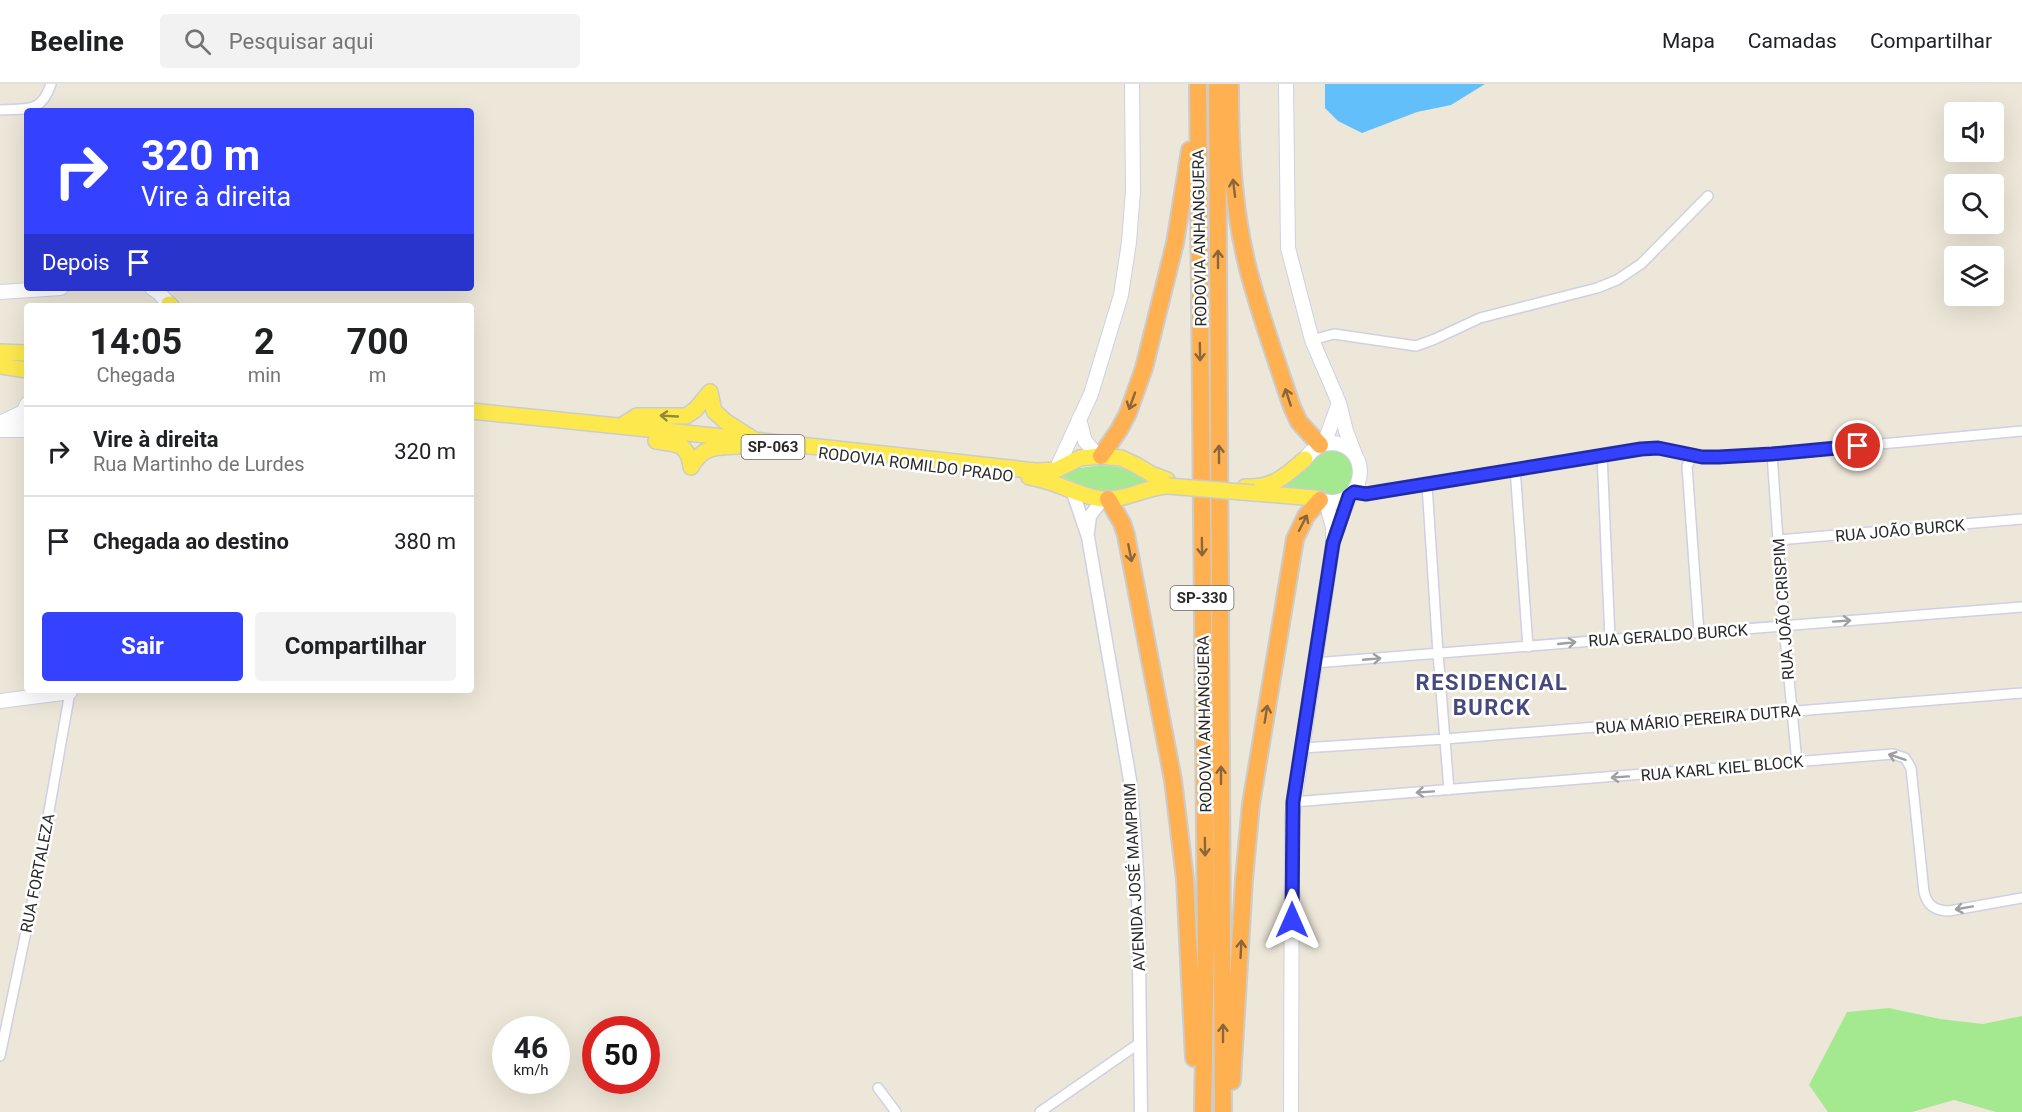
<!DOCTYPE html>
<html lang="pt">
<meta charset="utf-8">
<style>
:root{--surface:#fff;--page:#f2f2f2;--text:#202124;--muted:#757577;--line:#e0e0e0;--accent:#3442ff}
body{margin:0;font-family:Roboto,sans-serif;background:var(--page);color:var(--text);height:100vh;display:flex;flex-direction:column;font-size:22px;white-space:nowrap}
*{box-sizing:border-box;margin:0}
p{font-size:20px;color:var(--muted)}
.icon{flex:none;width:33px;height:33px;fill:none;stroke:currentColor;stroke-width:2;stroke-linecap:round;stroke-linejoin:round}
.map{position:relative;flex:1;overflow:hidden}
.side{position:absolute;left:24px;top:219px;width:450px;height:390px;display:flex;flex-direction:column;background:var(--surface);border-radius:6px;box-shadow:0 6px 24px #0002}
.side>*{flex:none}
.hud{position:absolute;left:24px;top:24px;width:450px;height:183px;border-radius:6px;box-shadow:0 6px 24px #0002;background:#3442ff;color:#fff;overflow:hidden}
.buttons{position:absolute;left:1944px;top:18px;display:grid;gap:12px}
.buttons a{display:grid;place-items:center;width:60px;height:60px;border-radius:6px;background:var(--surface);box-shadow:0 6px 24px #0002;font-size:30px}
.speed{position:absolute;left:492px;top:932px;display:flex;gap:12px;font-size:30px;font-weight:700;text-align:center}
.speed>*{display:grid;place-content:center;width:78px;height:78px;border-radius:50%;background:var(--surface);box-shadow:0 6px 24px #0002;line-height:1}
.speed small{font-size:15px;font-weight:400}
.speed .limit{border:9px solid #d22;background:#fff;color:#111}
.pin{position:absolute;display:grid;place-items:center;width:51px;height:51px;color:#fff;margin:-26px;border:3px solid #fff;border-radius:50%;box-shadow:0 2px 6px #0007}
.me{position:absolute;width:66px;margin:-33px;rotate:0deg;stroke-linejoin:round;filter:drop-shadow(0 0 4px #0008)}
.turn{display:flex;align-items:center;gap:21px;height:126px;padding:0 18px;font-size:27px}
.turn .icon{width:78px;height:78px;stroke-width:2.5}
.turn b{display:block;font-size:42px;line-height:51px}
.then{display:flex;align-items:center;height:57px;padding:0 18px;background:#0003;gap:12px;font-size:22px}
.eta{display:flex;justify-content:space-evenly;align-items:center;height:102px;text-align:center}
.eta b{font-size:36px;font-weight:700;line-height:42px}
.action{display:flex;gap:12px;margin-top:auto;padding:12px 18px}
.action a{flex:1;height:69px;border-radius:6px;background:var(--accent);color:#fff;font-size:24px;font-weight:700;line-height:69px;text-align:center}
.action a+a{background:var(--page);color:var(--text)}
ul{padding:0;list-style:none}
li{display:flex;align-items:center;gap:18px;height:90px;padding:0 18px;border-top:2px solid var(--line)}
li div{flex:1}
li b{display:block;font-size:22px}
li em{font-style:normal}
header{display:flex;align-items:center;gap:36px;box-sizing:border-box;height:84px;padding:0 30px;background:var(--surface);border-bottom:2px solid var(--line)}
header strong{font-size:28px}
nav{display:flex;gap:33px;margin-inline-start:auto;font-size:21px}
.search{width:420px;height:54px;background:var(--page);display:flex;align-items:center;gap:15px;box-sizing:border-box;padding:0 21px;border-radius:6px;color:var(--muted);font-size:22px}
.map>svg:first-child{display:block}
</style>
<header>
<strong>Beeline</strong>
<div class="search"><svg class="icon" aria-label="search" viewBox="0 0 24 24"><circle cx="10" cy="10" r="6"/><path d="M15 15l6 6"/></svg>Pesquisar aqui</div>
<nav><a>Mapa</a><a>Camadas</a><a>Compartilhar</a></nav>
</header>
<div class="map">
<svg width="2022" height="1028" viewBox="0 0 2022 1028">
<rect width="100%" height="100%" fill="#ede7d9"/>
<path fill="#a4e990" d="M1333,365C1362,373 1359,411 1333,413C1319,414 1289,407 1273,405L1318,368Z
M1102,381L1118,383L1161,399C1143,400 1121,408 1104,407C1085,406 1069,394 1051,388Z
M1889,924L1940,935L1983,940L2022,932V1028H1996L1954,1016L1912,1028H1828L1809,1001L1847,928Z"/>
<path fill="#62bff9" d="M1325,0H1485L1451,21L1417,28L1362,49L1338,37L1325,24Z"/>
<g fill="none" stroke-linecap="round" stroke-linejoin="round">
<g stroke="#ced0e4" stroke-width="12">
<path id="minor" d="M0,26C27,24 41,30 51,0
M1312,256L1334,250L1416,262L1435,255L1480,234L1597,204L1617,196L1641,180L1708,112
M1602,370L1610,555
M1772,370L1784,542L1797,679
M1693,371L1687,382L1699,549
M1515,384L1528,563
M1427,401L1438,569L1449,706
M1354,408L1366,409L1384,407L1641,365L1658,364L1702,373H1719L1772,370L2022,347
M1778,456L2022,435
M1314,579L2022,523
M1302,664L1445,655L2022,609
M1293,718L1893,670L1905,674L1911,684L1924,808C1927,821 1935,827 1949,827L2022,814
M0,972L37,795L70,608
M878,1004L896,1028
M1040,1028L1141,958"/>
</g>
<g stroke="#ced0e4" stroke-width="15">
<path id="tertiary" d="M1072,406L1088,453L1130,696L1134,741L1138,802L1141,1028
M1088,448L1090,432L1103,415"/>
</g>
<g stroke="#ced0e4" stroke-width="16">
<path id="secondary" d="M1286,0L1288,164L1312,256L1339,319L1346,347L1356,373
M152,204L159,209L169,220
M0,208L61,204
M27,320L22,332L27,344
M1079,335L1085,357L1098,372
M0,339L23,328
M0,346H27
M1324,360L1339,319
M1305,375C1312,365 1320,359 1332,359C1375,361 1366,430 1320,416
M1056,386L1091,310L1121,211L1129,158L1133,107L1132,0
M1335,451L1349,413
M0,617L70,608V606
M1291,1028L1292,733L1333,459V443L1326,418"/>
</g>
<g stroke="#ccc" stroke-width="18">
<path id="primary" d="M169,220L171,222
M0,268L27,269
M0,282L27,286
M710,308L714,327L725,337L753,355
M471,327C659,346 847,365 1036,387L1056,386L1080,374L1101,372L1121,374L1136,381L1151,390L1167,396
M621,342L637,332H686L695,326L710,308
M656,357C677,360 688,359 691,383
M691,383C705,358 720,365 745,361
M1029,393C1055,396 1077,412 1102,415C1125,417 1145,403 1168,402
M1245,403C1274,404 1285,392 1305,375
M1254,409L1315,414"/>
</g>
<g stroke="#ccc" stroke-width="20">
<path id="motorway" d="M1198,0L1206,857L1203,1028
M1217,0L1223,1028
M1230,0C1230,66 1233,132 1251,196C1263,239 1278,281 1292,323L1299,338L1320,361
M1101,372L1119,346L1128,329L1144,284L1175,159L1190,66
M1108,415L1122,439L1126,451L1173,696L1185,795L1194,974
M1232,997L1244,795L1251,720L1295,455L1306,432L1320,416"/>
</g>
<use href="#minor" stroke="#fff" stroke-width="9"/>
<use href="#tertiary" stroke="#fff" stroke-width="12"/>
<use href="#secondary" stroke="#fff" stroke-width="14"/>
<use href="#primary" stroke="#fde94e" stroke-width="15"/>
<use href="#motorway" stroke="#ffb152" stroke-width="16"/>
<g stroke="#ccc" stroke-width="18" stroke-linecap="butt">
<path id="primary-bridge" d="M1168,402L1254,409"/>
</g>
<use href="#primary-bridge" stroke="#fde94e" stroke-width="15"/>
</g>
<defs><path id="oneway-shaft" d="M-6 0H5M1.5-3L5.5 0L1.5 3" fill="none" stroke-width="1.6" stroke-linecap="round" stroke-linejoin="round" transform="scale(1.5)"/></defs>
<g stroke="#89663b">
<use href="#oneway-shaft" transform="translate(1234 104) rotate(-97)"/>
<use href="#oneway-shaft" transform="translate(1218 175) rotate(-90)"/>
<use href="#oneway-shaft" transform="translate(1200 268) rotate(89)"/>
<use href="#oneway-shaft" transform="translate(1288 313) rotate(-108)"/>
<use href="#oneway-shaft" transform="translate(1132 317) rotate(110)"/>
<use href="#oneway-shaft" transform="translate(1219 370) rotate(-90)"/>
<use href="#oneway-shaft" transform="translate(1303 439) rotate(-63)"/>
<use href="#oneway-shaft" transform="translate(1202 463) rotate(89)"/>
<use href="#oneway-shaft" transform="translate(1130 469) rotate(79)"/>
<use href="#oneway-shaft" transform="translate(1266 630) rotate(-81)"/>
<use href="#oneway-shaft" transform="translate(1221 691) rotate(-90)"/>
<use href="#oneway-shaft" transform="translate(1205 763) rotate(89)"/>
<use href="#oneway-shaft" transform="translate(1241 865) rotate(-87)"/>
<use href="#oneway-shaft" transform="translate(1223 949) rotate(-90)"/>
</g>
<use stroke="#93893c" href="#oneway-shaft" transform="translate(669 332) rotate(-177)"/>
<g stroke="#9f9f9f">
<use href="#oneway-shaft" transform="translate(1842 537) rotate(-4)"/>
<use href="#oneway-shaft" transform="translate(1567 559) rotate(-6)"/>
<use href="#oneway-shaft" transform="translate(1372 575) rotate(-5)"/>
<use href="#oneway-shaft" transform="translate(1897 673) rotate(-162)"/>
<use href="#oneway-shaft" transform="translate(1620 693) rotate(176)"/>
<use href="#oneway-shaft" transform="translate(1425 708) rotate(176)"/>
<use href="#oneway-shaft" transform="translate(1964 824) rotate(170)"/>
</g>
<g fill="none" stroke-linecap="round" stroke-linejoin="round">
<g stroke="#222ba6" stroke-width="15">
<path id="route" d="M1292,836L1293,718L1333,459L1349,412L1354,408L1366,410L1384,407L1641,365L1658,364L1702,373H1719L1772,370L1858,362"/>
</g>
<use href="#route" stroke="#3442ff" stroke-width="10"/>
</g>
<g text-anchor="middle" stroke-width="5" stroke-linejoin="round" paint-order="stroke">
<g fill="#fff" stroke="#696969" stroke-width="1.5">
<rect x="741.5" y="351" width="63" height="24" rx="4.5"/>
<rect x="1170.5" y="502" width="63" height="24" rx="4.5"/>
</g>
<g font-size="15" font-weight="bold" fill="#292929">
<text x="773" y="368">SP-063</text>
<text x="1202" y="519">SP-330</text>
</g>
<g font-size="16" fill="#292929" stroke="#fff">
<text transform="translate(1199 154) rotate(-91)" y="6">RODOVIA ANHANGUERA</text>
<text transform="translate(916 380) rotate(7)" y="6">RODOVIA ROMILDO PRADO</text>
<text transform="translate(1900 446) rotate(-5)" y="6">RUA JOÃO BURCK</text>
<text transform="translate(1783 525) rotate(-94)" y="6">RUA JOÃO CRISPIM</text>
<text transform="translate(1668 551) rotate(-4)" y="6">RUA GERALDO BURCK</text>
<text transform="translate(1698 635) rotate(-5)" y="6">RUA MÁRIO PEREIRA DUTRA</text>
<text transform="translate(1204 640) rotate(-91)" y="6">RODOVIA ANHANGUERA</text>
<text transform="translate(1722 684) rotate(-5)" y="6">RUA KARL KIEL BLOCK</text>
<text transform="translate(37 789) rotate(-79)" y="6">RUA FORTALEZA</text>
<text transform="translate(1134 793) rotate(-93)" y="6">AVENIDA JOSÉ MAMPRIM</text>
</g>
<g font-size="22" font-weight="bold" letter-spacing="1.5" fill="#46497e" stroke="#fff">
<text x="1492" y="606">RESIDENCIAL<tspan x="1492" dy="25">BURCK</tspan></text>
</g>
</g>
</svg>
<div class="buttons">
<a><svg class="icon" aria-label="sound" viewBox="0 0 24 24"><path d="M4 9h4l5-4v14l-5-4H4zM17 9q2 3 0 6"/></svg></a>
<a><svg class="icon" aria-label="search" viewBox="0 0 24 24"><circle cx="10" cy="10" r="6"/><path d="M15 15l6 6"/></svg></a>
<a><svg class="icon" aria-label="layers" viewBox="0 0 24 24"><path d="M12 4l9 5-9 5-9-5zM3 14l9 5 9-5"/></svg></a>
</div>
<div class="speed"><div>46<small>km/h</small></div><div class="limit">50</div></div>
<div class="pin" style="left:1858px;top:362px;background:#d93025"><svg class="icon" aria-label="arrive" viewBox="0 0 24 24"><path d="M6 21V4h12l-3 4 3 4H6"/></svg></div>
<svg class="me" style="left:1292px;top:836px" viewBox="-20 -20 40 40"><path d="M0-17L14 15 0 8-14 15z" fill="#3442ff" stroke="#fff" stroke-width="4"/></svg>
<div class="hud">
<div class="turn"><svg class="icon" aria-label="right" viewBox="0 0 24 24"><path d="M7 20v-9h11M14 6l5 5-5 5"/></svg><div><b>320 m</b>Vire à direita</div></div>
<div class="then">Depois<svg class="icon" aria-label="arrive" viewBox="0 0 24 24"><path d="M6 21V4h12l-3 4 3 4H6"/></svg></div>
</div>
<section class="side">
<div class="eta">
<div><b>14:05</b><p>Chegada</p></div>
<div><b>2</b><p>min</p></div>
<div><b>700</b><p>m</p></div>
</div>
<ul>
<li><svg class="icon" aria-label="right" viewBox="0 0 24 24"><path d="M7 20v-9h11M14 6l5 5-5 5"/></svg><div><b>Vire à direita</b><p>Rua Martinho de Lurdes</p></div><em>320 m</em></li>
<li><svg class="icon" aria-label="arrive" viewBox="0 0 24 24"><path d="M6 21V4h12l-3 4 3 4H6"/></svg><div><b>Chegada ao destino</b></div><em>380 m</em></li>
</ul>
<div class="action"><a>Sair</a><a>Compartilhar</a></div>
</section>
</div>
